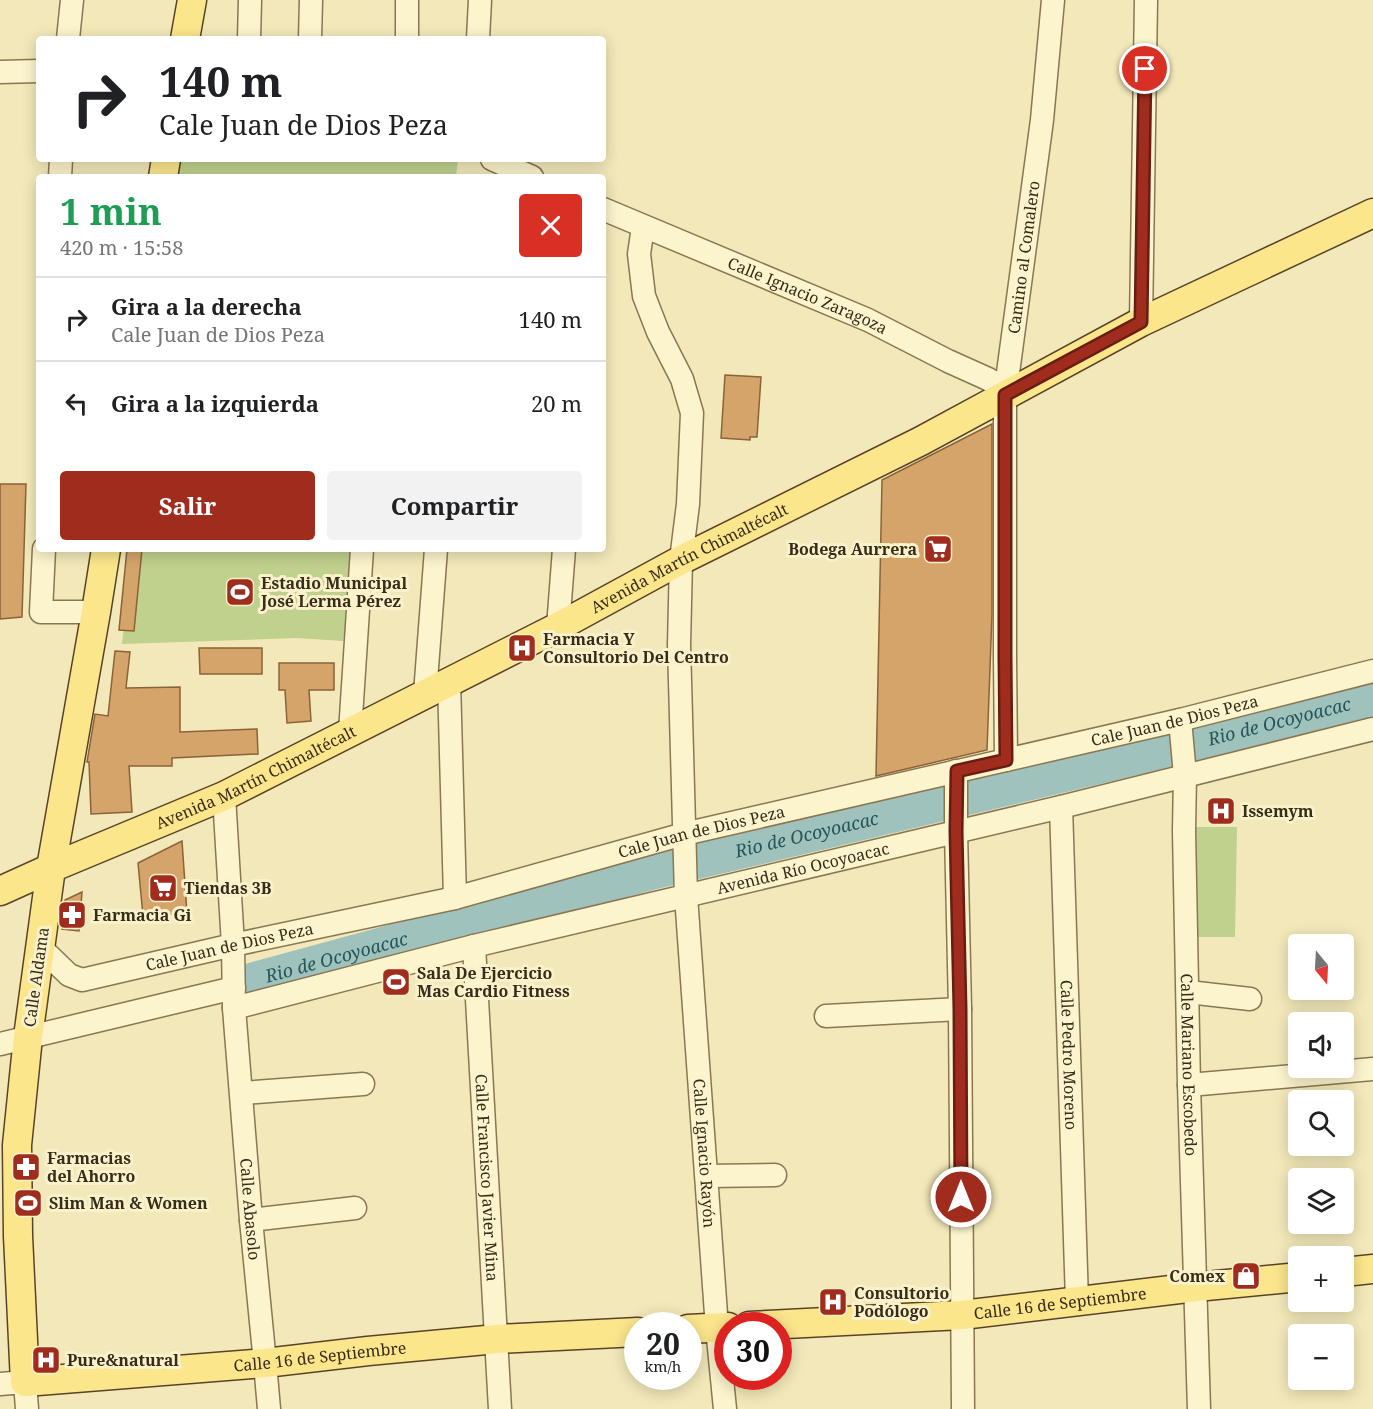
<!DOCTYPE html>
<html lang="es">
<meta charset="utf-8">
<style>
:root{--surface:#fff;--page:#f2f2f2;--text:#202124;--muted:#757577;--line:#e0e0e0;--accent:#9f2c1d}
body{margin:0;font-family:"Noto Serif",serif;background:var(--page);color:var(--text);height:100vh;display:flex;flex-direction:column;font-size:22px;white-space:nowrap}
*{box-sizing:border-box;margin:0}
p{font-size:20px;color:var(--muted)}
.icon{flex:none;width:33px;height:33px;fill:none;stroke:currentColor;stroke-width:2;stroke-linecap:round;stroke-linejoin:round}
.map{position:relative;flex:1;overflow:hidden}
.panel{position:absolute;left:36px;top:174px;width:570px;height:378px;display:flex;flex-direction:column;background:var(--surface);border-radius:6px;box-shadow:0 3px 15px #0003}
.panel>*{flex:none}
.banner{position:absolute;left:36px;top:36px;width:570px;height:126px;border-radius:6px;box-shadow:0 3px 15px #0003;background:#fff;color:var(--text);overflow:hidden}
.needle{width:39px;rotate:162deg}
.buttons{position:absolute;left:1288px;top:934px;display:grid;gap:12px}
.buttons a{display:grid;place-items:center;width:66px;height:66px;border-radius:6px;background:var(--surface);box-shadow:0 3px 15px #0003;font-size:30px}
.speed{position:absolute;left:624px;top:1312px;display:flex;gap:12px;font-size:30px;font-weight:700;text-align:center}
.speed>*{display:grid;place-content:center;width:78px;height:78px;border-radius:50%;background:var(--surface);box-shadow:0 3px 15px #0003;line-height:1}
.speed small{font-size:15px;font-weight:400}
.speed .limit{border:9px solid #d22;background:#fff;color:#111}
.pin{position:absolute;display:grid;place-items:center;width:51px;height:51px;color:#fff;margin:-26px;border:3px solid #fff;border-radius:50%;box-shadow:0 2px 6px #0007}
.me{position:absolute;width:66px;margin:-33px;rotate:0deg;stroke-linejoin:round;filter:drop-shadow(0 0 4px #0008)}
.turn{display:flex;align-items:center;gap:21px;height:126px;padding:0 24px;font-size:27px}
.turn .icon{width:78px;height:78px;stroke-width:2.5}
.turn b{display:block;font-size:42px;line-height:51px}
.round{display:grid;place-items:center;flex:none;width:63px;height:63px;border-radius:6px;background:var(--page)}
.summary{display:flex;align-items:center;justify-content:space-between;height:102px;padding:0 24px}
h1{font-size:36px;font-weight:700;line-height:45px;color:#1e9e55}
.cta{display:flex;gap:12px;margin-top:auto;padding:12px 24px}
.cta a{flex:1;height:69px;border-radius:6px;background:var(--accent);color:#fff;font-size:24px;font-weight:700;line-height:69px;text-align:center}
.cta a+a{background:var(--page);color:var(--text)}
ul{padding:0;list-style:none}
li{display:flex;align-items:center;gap:18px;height:84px;padding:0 24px;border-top:2px solid var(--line)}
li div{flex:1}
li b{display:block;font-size:22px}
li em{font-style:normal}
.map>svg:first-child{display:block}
</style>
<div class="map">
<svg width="1373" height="1409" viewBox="0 0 1373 1409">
<rect width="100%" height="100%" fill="#f2e8b9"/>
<path fill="#c0d08d" d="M177,159H458L456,177H174Z
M132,549H355L351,636H344L343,641L296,638L122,644Z
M1189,827H1237L1235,937H1192Z"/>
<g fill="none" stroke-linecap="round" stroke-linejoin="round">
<path stroke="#9fc2bc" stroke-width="36" id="s1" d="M244,983L655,871L1204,741L1373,698"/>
</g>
<path fill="#d4a46b" stroke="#8b6336" stroke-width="1.5" d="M725,375L761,377L757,437H750V440L721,438Z
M992,424V614L987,750L876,776L882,480Z
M0,484H26L22,617L0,619Z
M127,549H142L134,631L119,630Z
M199,648H262V674H200Z
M115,651L130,652L126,688L180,687V732L257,729L258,754L172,758V766H129L132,812L91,814L89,762H87L95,714L108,716Z
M279,663H334V690H309L311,721L287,723L285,690H279Z
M182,841L187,913L143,916L138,863Z
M82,892L79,931L62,929L65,900Z"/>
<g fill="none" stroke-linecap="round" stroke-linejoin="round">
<g stroke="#8a7752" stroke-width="25">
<g id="minor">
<path d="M68,39L72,0"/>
<path d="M249,39L250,0"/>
<path d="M310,39L311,0"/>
<path d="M407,39V0"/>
<path d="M478,39L480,0"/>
<path d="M0,72L39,71"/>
<path d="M492,159L532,177"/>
<path d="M60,177L61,159"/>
<path id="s2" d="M603,209L868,320L948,361L988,379L998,385L1005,395"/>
<path id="s3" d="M643,227L639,254L644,296L658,332L682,379L692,413L688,504L681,560L679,645L686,896L717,1328L725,1409"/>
<path d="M1141,322L1146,0"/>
<path d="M44,549L41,612H96"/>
<path d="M558,627L564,549"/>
<path d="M449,681L455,898"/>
<path d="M425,694L436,549"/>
<path id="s4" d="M1180,720L1185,775L1184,831L1189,1085L1199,1409"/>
<path d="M350,732L362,549"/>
<path id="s5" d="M1006,760L1005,657V395L1042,120L1053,0"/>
<path d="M956,771V831L960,1009L963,1409"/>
<path id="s6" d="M224,796L233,945L234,1008L251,1220L265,1363L269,1409"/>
<path id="s7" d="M1061,807L1077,1301"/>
<path id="s8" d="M474,946L500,1409"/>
<path id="s9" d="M41,948L69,975L82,980L233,945L455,898L684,834L1180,720L1373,671"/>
<path d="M1188,992L1250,999"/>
<path id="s10" d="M234,1008L474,946L1061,807L1373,729"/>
<path d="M826,1016L960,1009"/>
<path d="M0,1044L234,988"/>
<path d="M1189,1085L1373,1069"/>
<path d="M242,1093L363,1084"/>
<path d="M707,1176L775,1175"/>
<path d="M251,1220L355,1208"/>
<path d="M0,1384L25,1382L27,1409"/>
</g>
</g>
<g stroke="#574428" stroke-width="31">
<g id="major">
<path d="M185,39L192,0"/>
<path d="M163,177L166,159"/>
<path id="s11" d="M106,549L96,612L51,868L28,1037L17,1145L18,1236L25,1382L265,1363L368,1351L497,1339L638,1332"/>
<path id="s12" d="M0,891L51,868L224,796L558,627L681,560L921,441L1141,322L1373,213"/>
<path d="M1344,1272L1373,1269"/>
<path id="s13" d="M749,1326L962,1315L1196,1287L1299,1277"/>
<path d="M688,1329L728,1327"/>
</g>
</g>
<use href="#minor" stroke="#fcf4cd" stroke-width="22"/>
<use href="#major" stroke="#fbe68c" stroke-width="28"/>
</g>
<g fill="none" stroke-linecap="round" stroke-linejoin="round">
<g stroke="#671d13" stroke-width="15">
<path id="route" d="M961,1197L960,1009L956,831L957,771L1006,760L1005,657V395L1141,322L1145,69"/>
</g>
<use href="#route" stroke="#9f2c1d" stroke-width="10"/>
</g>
<defs>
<g id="supermarket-square" transform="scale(1.5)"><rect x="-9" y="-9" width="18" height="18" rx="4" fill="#9f2c1d" stroke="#f9f1ca"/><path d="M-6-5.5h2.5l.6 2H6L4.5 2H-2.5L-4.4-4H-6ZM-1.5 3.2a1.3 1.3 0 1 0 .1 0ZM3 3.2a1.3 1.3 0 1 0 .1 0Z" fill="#fff"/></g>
<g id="stadium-square" transform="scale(1.5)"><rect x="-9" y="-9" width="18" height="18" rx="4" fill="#9f2c1d" stroke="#f9f1ca"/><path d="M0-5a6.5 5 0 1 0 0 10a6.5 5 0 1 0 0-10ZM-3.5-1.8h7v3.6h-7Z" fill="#fff"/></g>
<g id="hospital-square" transform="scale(1.5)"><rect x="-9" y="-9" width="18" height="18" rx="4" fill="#9f2c1d" stroke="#f9f1ca"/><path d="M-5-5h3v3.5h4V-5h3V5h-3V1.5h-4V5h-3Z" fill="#fff"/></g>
<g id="pharmacy-square" transform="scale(1.5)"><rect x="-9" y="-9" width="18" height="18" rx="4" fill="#9f2c1d" stroke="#f9f1ca"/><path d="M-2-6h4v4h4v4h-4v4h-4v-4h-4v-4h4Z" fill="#fff"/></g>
<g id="shop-square" transform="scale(1.5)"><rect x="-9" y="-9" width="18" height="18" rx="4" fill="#9f2c1d" stroke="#f9f1ca"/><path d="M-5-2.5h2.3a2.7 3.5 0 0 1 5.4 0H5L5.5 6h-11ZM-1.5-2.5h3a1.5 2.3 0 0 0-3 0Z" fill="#fff"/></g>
</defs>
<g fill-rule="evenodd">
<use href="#supermarket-square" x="938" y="549"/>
<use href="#stadium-square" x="240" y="592"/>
<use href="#hospital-square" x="522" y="648"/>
<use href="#hospital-square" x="1221" y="811"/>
<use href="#supermarket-square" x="163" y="888"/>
<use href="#pharmacy-square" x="72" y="915"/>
<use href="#stadium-square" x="396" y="982"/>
<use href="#pharmacy-square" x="26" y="1167"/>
<use href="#stadium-square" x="28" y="1203"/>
<use href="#shop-square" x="1246" y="1276"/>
<use href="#hospital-square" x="833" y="1302"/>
<use href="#hospital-square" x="46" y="1360"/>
</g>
<g text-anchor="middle" stroke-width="6" stroke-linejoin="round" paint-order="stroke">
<g font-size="16" fill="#372b19" stroke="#f9f1ca">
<text dy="6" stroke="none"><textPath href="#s5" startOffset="504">Camino al Comalero</textPath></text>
<text dy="6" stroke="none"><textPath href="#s2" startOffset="222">Calle Ignacio Zaragoza</textPath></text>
<text dy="6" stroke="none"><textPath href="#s12" startOffset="766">Avenida Martín Chimaltécalt</textPath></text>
<text dy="6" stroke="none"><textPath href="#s9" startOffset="1176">Cale Juan de Dios Peza</textPath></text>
<text dy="6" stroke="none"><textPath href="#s12" startOffset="280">Avenida Martín Chimaltécalt</textPath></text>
<text dy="6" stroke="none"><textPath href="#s9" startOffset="690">Cale Juan de Dios Peza</textPath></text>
<text dy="6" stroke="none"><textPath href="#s10" startOffset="586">Avenida Río Ocoyoacac</textPath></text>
<text dy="6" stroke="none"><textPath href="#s9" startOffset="204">Cale Juan de Dios Peza</textPath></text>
<text transform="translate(36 977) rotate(-82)" y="6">Calle Aldama</text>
<text dy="6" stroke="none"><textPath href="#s7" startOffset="248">Calle Pedro Moreno</textPath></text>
<text dy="6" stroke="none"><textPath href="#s4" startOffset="345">Calle Mariano Escobedo</textPath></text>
<text dy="6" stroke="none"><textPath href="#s3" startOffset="938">Calle Ignacio Rayón</textPath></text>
<text dy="6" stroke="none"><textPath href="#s8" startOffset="232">Calle Francisco Javier Mina</textPath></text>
<text dy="6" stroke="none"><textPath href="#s6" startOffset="414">Calle Abasolo</textPath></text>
<text dy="6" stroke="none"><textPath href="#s13" startOffset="312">Calle 16 de Septiembre</textPath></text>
<text dy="6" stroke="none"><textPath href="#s11" startOffset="1136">Calle 16 de Septiembre</textPath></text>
</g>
<g font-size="16" font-weight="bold" fill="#372b19" stroke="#f9f1ca" text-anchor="start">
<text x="917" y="555" text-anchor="end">Bodega Aurrera</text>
<text x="261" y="589">Estadio Municipal<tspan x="261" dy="18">José Lerma Pérez</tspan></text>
<text x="543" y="645">Farmacia Y<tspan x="543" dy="18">Consultorio Del Centro</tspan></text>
<text x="1242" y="817">Issemym</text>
<text x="184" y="894">Tiendas 3B</text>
<text x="93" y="921">Farmacia Gi</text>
<text x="417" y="979">Sala De Ejercicio<tspan x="417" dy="18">Mas Cardio Fitness</tspan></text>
<text x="47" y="1164">Farmacias<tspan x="47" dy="18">del Ahorro</tspan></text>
<text x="49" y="1209">Slim Man &amp; Women</text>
<text x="1225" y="1282" text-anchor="end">Comex</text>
<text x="854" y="1299">Consultorio<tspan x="854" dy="18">Podólogo</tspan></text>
<text x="67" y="1366">Pure&amp;natural</text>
</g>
<g font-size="18" font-style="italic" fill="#275659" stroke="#f9f1ca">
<text dy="6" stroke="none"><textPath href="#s1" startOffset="1068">Rio de Ocoyoacac</textPath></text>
<text dy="6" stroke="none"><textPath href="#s1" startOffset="582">Rio de Ocoyoacac</textPath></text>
<text dy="6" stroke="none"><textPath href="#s1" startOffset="96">Rio de Ocoyoacac</textPath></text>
</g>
</g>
</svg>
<div class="buttons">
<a><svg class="needle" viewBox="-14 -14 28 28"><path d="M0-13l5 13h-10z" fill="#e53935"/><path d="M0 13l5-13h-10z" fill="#757577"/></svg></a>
<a><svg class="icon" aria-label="sound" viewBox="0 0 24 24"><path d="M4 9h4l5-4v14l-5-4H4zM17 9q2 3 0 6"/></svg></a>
<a><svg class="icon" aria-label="search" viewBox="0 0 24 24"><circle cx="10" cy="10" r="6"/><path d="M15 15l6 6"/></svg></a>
<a><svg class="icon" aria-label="layers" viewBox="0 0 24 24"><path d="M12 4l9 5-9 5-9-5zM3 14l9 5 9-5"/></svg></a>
<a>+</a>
<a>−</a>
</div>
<div class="speed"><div>20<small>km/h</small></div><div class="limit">30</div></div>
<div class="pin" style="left:1145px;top:69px;background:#d93025"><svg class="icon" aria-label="arrive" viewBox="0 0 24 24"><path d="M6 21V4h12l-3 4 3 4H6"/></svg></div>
<svg class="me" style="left:961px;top:1197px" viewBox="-20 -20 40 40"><circle r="17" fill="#9f2c1d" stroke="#fff" stroke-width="3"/><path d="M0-11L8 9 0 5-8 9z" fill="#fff"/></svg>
<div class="banner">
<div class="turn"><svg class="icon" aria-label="right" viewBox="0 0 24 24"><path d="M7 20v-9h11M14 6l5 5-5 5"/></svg><div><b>140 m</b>Cale Juan de Dios Peza</div></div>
</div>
<section class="panel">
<div class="summary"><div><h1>1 min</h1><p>420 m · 15:58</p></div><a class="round" style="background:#d93025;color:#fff"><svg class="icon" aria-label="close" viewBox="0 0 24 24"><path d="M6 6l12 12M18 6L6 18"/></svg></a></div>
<ul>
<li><svg class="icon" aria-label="right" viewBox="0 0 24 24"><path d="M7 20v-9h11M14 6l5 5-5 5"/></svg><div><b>Gira a la derecha</b><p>Cale Juan de Dios Peza</p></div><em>140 m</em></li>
<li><svg class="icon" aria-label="left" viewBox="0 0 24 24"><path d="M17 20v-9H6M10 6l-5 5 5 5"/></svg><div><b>Gira a la izquierda</b></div><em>20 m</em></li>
</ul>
<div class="cta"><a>Salir</a><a>Compartir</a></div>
</section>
</div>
